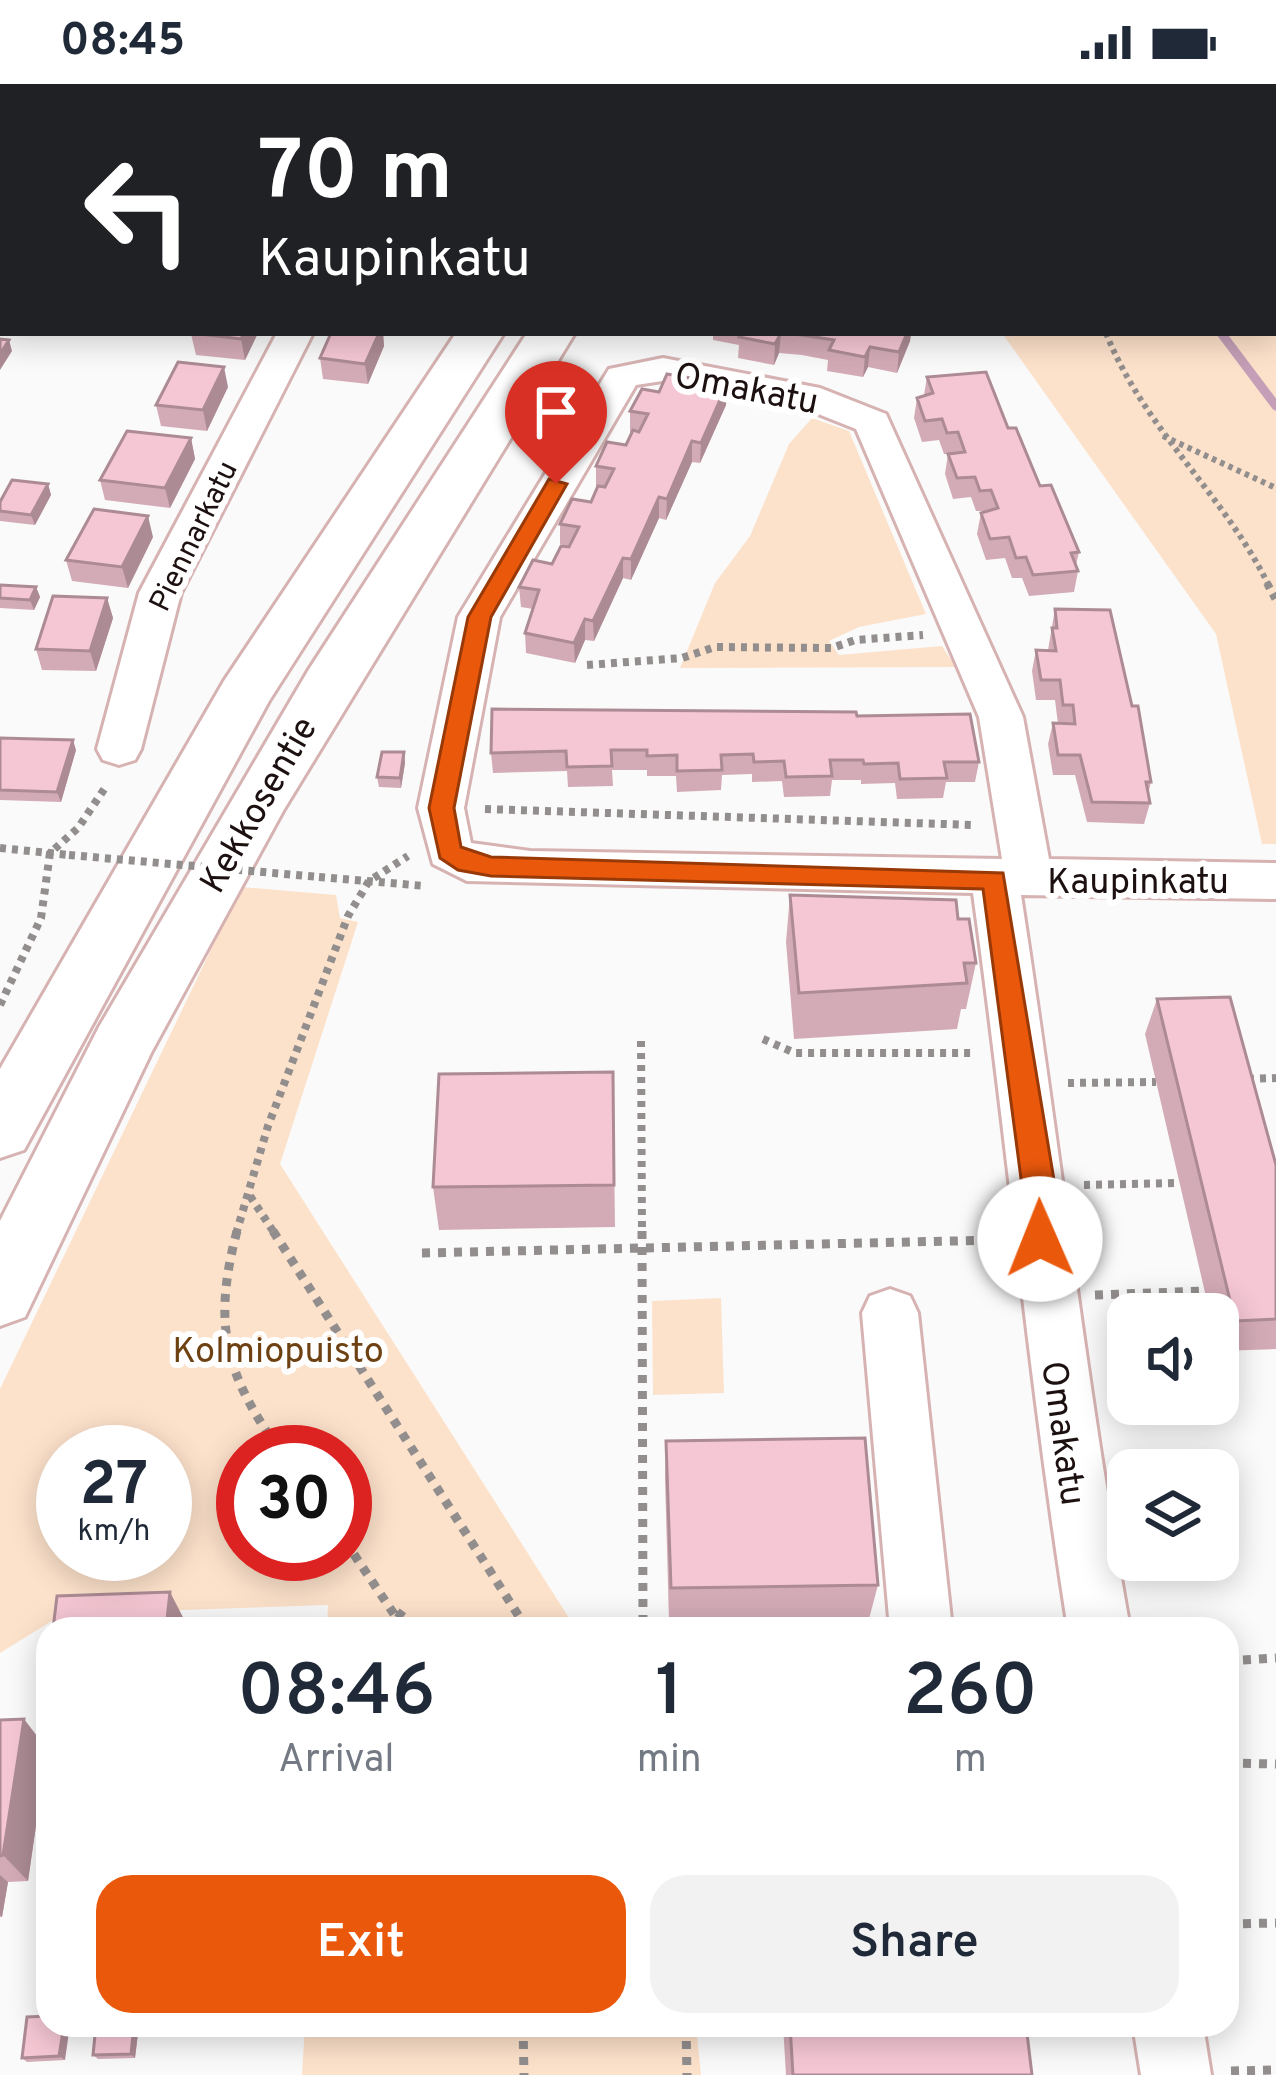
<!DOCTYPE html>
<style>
:root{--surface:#fff;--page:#f2f2f3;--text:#1f2937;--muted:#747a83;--accent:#ea580c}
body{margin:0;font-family:Overpass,sans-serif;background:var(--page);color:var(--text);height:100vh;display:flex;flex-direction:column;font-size:45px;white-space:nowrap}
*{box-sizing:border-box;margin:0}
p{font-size:39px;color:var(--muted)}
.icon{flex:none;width:66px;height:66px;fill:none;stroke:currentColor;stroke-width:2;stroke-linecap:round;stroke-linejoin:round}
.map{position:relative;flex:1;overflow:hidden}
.sheet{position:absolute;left:36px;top:1533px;width:1203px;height:420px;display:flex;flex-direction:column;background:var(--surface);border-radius:36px;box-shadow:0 6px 30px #0003}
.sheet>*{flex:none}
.banner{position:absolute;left:0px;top:0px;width:1278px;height:252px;box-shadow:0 6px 30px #0003;background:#202124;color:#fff;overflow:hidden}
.controls{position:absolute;left:1107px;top:1209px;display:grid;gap:24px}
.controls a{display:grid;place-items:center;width:132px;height:132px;border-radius:24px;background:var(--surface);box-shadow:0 6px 30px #0003;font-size:60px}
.speed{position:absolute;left:36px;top:1341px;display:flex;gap:24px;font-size:60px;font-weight:700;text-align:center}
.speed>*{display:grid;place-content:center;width:156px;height:156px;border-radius:50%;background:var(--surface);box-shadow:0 6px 30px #0003;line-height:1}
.speed small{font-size:30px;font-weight:400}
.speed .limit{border:18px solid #d22;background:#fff;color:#111}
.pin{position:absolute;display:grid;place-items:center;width:102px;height:102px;color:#fff;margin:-123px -51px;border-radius:50% 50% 50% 0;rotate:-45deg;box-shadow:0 0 12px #0007}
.pin .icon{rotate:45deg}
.me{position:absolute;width:132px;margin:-66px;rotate:359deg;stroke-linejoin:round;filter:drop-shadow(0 0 9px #0008)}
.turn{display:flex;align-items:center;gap:42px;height:252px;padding:0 60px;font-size:54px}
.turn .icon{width:156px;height:156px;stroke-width:2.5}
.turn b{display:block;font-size:84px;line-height:102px}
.eta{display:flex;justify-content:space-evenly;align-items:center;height:204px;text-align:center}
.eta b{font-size:72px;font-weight:600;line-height:84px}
.primary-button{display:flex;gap:24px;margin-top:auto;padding:24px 60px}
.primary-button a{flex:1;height:138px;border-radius:36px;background:var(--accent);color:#fff;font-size:48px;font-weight:600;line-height:138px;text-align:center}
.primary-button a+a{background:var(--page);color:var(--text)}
.status{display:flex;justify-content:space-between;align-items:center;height:84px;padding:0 60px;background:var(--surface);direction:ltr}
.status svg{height:33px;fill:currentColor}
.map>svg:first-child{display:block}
</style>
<div class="status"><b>08:45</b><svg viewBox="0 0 49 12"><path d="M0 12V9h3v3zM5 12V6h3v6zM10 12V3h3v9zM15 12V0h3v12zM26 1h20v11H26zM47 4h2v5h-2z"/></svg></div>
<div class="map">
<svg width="1276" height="1991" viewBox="0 0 1276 1991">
<rect width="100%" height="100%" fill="#fafafa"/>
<path fill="#fde2cb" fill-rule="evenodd" d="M789,0H1276V760H1262L1216,550L1002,249H1275V3Z
M812,334L849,347L926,530L859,543L829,557L839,571L942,562L956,583L680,584L715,499L750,452L789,360Z
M241,803L336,811L340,834L358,838L280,1080L576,1545H327L328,1521L63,1530L0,1569V1305ZM63,1368H165V1470H63ZM243,1368H345V1470H243Z
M721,1214L724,1309L653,1311L652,1217Z
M305,1941H696L701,1991H302Z"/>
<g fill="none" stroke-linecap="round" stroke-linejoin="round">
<path stroke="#c49fb7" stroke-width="9" d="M1221,249L1276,322"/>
<g stroke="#d6b3b2" stroke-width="6">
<path id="minor" d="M2,154L3,178L0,179V155Z
M277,249H313L181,509L141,665L135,676L119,681L103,676L97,665L139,509Z
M663,274L820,304L886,330L1023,633L1049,775L1276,779V815L1021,811C1059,1056 1086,1301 1130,1545H1068C1029,1300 1007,1055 973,809L467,797L433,780L418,724L458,533L609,285ZM669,296L793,320L856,345L979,633L1002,775L530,767L471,759L464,724L500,533L636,301Z
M890,1205L910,1212L918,1229L952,1545H890L862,1229L870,1212Z
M1133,1941H1203L1211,1991H1141Z"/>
</g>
<g stroke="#d6b3b2" stroke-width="6">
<path id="highway" d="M661,0H704L659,3Z
M718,0H761L716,3Z
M456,249H504L269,617L24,1066L0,1074V985L224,597Z
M527,249H575L283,727L152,967L25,1233L0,1242V1137L99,943L308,587Z"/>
</g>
<path stroke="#938e8e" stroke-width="6" stroke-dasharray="4.5 4.5" stroke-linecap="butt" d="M454,0L468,2
M1106,249C1144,345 1224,410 1269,502
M1163,352L1276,404"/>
<path stroke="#938e8e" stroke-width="8" stroke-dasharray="6 6" stroke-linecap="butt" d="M1267,499L1276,516
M587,581L682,574L715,563L832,564L855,556L923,551
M485,725L974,741
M0,764L69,771
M319,793L425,802
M0,921L41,834L50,769L78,744L107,701
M763,955L795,969H975
M641,957L642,1150
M1248,995L1276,994
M1068,999L1156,998
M1084,1101L1179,1099
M250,1112L275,1150
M236,1150L268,1042L348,832L369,797L408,772"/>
<path stroke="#938e8e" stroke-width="9" stroke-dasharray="8 8" stroke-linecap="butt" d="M237,1147C212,1241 225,1291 281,1368
M273,1147L527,1545
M642,1147L643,1545
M422,1169L997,1156
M1095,1211L1205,1207
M345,1457L404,1545
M397,1528L420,1545
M1227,1577L1276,1574
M1227,1679L1276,1680
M1227,1840L1276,1839
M523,1941L524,1991
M686,1941L687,1991
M1231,1987L1276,1986"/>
<use href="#minor" fill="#fff" fill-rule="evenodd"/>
<use href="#highway" fill="#fff" fill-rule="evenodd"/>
<path stroke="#938e8e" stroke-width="8" stroke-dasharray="6 6" stroke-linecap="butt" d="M69,771L319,793"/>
</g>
<path fill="#d3abb6" d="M258,249L245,276L196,271L191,250Z
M331,249H383L384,262L368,300L323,295L320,274Z
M713,249H911L910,257L897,289L868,283L863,293L827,287L828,276L802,271L779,269L774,281L738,274L739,261L713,256Z
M927,293L1008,344L1079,468L1076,481L1078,487L1074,508L1029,512L1022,494H1012L1005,474L986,476L977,450L981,429L987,427H976L971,413L953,415L945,390L948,370H944L939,356L922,358L914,334L917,314L924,311Z
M727,300L726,321L700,379L692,378L666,436L659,434L631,496L623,494L594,557L585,556L575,579L526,569L525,549L533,525L521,523L519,503L552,480L569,463L560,460V440L591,418L598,403L596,402V382L626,361L632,348H630V327L659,308Z
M228,303L207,347L161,342L156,321Z
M191,354L195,375L170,424L105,416L100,396Z
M48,400L51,411L35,441L0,437V418Z
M153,453L128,504L72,497L66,476Z
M0,501L36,503L40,513L34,526L0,524Z
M107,514L113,534L96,587L42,586L36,565Z
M1055,525L1132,622L1151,698L1148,710L1150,719L1144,740L1087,738L1075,691H1053L1048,660L1053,639L1058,640L1055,616H1036L1032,587L1036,566H1048Z
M857,632L979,678L975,698H946L943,714L897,715L895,699L861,700V696H832L830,712L784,713L782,697L752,698V690L722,691L721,706L677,708L676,692H647V686H612L613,702L568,703L567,687L493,689L491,669Z
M0,654L76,666L61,718L0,716Z
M404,668L405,679L401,704L379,703L377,693Z
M790,811L958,835L976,879L966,925H961L957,945L794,955L786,858Z
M1157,915L1276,1081V1265L1219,1267L1218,1230H1210L1145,950Z
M613,988L615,1143L439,1146L433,1103Z
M666,1357L878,1501L869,1535L669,1538L665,1394Z
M0,1636L47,1665L28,1797L8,1798L2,1833H0Z
M48,1932L65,1976L27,1978L22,1974Z
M139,1941L135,1974L98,1975L93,1971Z
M179,1941H264L219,1949L213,1943L182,1944Z
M783,1941H1026L1032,1991H786Z"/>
<path fill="#ac8b94" d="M244,249H258L245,276L241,255Z
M379,249H383L384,262L368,300L365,280Z
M781,249L779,269L774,281L775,260Z
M907,249H911L910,257L897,289L899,268Z
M9,256L12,267L0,286V270Z
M870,263L868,283L863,293L865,273Z
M224,283L228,303L207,347L203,326Z
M727,300L726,321L700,379L701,359Z
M191,354L195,375L170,424L165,404Z
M692,357V378L666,436L667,415Z
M48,400L51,411L35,441L31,431Z
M659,413V434L631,496V475Z
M148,432L153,453L128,504L122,483Z
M623,474V494L594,557L593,537Z
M36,503L40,513L34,526L30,516Z
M107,514L113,534L96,587L90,567Z
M585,535V556L575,579L574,559Z
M73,656L76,666L61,718L57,708Z
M404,668L405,679L401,704L400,694Z
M170,1508L187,1541V1545H166Z
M24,1635L47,1665L28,1797L3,1771Z
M0,1791L8,1798L2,1833L0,1831Z
M64,1941H70L65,1976L59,1972Z
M134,1941H139L135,1974L131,1970Z"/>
<path fill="#f5c7d4" stroke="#ac8b94" stroke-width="3" d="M0,0H178L175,3H14Z
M318,0H414L411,3H337Z
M497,0H553L551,3H495Z
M3,191V232H0V195Z
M192,249H244L241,255Z
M331,249H379L365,280L320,274Z
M741,249H781L775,260L739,253Z
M788,249H907L899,268L870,263L865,273L829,266L834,256Z
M0,255L9,256L0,270Z
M178,278L224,283L203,326L156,321Z
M986,288L1008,344H1016L1040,402L1051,401L1079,468L1071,469L1078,487L1033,491L1026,473L1016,474L1009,453L990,455L981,429L998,424L991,406L980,407L975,393L957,394L948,370L965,368L958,348L947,349L942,335L925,337L917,314L933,309L927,293Z
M667,290L727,300L701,359L692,357L667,415L659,413L631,475L623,474L593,537L585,535L574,559L525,549L539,506L519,503L533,476L552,480L561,462L569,463L579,443L560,440L572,415L591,418L598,402L605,403L614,385L596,382L607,358L626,361L633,346L639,348L648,330L630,327L642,305L659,308Z
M127,347L191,354L165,404L100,396Z
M12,396L48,400L31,431L0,427V418Z
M94,425L148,432L122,483L66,476Z
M0,501L36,503L30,516L0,514Z
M53,512L107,514L90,567L36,565Z
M1055,525L1110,526L1132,622H1138L1151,698H1146L1150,719L1092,718L1080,671H1058L1053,639L1075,640L1073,621H1063L1060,596H1041L1036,566L1056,567L1052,544H1057Z
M492,625L856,628L857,632L970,630L979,678H944L947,694L900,695L898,679L864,680L863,676H830L832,692L786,693L784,677L754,678L753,670L721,671L722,686L677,687V671L647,672V666H611L612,682L567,683L566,667L491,669Z
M0,654L73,656L57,708L0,706Z
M382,668H404L400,694L377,693Z
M790,811L956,816L958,835H969L976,879H964L967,899L799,909Z
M1230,913L1276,1081V1235L1235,1237L1157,915Z
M613,988L614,1101L433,1103L439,990Z
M865,1354L878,1501L671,1504L666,1357Z
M170,1508L166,1545H53L57,1512Z
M24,1635L3,1771L0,1772V1636Z
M48,1932V1941H64L59,1972L22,1974L27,1933Z
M96,1941H134L131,1970L93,1971Z
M790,1941H1026L1032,1991H793Z"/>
<path fill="#ea580c" stroke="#983908" stroke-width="3" d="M549,395L567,400L491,533L454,724L461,763L491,773L1003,789L1055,1102L1051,1163H1030L983,805L491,792L458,786L440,774L429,724L468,533Z"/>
<g text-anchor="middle" stroke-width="12" stroke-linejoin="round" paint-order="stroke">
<g font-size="30" fill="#1c1010" stroke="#fff">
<text transform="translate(193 452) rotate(-64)" y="10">Piennarkatu</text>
</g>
<g font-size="36" fill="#1c1010" stroke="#fff">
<text transform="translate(747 303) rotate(11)" y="13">Omakatu</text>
<text transform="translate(257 720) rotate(-60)" y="13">Kekkosentie</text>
<text x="1138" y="809">Kaupinkatu</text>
<text transform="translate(1065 1349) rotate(82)" y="13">Omakatu</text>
</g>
<g font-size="36" fill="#6d4112" stroke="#fff">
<text x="278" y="1278">Kolmiopuisto</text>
</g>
</g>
</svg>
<div class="controls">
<a><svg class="icon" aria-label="sound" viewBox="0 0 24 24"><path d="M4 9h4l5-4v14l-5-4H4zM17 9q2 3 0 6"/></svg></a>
<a><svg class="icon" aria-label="layers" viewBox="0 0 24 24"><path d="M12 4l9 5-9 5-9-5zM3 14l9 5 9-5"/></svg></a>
</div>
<div class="speed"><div>27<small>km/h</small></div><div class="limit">30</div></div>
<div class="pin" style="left:556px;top:400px;background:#d93025"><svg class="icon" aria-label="arrive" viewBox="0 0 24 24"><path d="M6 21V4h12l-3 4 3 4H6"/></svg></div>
<svg class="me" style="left:1040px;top:1155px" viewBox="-20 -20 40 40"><circle r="19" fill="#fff"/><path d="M0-13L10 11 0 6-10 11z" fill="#ea580c"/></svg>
<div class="banner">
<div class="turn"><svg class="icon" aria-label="left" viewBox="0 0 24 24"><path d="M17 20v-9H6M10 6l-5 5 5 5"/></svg><div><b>70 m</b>Kaupinkatu</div></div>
</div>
<section class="sheet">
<div class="eta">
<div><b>08:46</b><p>Arrival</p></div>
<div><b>1</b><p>min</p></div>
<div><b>260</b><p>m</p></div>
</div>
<div class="primary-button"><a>Exit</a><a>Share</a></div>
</section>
</div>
